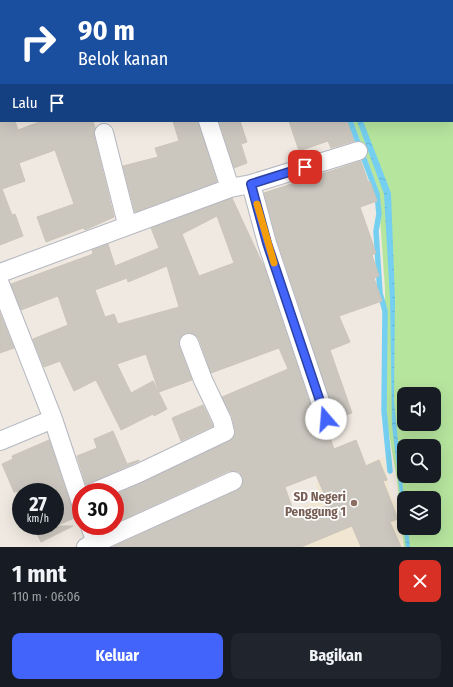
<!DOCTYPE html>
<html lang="id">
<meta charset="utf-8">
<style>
:root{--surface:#171b24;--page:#20242c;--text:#f1f3f6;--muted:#9ea1a6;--accent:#4264fb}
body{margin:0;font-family:"Fira Sans Condensed",sans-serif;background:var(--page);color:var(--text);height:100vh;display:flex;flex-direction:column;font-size:15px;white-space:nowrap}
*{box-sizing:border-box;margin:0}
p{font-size:13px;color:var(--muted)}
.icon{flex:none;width:22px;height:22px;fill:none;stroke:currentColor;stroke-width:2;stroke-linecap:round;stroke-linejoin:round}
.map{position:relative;height:547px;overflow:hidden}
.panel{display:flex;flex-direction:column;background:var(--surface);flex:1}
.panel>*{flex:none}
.hud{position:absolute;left:0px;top:0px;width:453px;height:122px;box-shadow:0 4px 16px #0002;background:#1a4fa0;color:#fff;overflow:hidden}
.controls{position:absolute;left:397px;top:387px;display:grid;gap:8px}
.controls a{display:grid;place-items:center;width:44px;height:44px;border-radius:8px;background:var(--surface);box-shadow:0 4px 16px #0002;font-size:20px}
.speed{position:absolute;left:12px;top:483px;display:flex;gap:8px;font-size:20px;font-weight:700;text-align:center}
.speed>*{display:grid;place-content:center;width:52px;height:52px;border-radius:50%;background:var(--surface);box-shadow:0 4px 16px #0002;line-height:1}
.speed small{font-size:10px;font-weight:400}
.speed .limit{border:6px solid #d22;background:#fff;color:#111}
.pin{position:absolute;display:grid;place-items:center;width:34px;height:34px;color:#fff;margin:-17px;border-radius:8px;box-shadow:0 2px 6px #0006}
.me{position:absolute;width:44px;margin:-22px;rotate:342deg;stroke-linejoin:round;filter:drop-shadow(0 0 3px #0008)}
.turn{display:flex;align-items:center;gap:14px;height:84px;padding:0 12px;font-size:18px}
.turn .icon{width:52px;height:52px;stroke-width:2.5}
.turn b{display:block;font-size:28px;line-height:34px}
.then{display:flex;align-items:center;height:38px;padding:0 12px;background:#0003;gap:8px;font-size:15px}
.round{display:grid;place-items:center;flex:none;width:42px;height:42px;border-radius:8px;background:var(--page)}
.headline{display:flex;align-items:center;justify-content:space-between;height:68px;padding:0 12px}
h1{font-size:24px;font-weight:700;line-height:30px}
.primary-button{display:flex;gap:8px;margin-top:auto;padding:8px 12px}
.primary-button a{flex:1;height:46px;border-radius:8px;background:var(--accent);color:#fff;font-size:16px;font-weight:700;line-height:46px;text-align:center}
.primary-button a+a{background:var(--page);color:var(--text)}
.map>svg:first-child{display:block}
</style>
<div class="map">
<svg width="453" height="547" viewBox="0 0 453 547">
<defs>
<pattern id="water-ripples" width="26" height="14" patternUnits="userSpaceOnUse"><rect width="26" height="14" fill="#75cff0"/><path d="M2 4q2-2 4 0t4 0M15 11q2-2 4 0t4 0" fill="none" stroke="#66b2ce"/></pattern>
</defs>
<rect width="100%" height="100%" fill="#efe9e1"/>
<path fill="#f0e6d1" d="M384,457L389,491L399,507L404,547H250L254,526L321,499L316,483Z"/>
<path fill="#b6e59e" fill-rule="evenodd" d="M314,0H453V547H404L397,480L385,411V289L378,189L353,121H452V1ZM404,394H434V424H404ZM404,446H434V476H404ZM404,498H434V528H404Z"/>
<path fill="url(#water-ripples)" d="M357,121H363L391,193L395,299L394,402L404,498V528H408L410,547H406L392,425L390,299L384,194Z"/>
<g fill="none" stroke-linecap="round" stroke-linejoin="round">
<path stroke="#75cff0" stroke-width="5.5" d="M309,0V1
M350,121L377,194L379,214L376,231L380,293L385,311L384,411L390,471"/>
</g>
<path fill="#cbc7bf" stroke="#cbc5ba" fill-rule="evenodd" d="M0,121H15L18,130L42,121H93L95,128L94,136L114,217L85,230L83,228L46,242L37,217L74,204L55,150L19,163L25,181L2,189L12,215L15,214L23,236L0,245Z
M173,121H198L217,182L135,212L123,166L158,157L155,148L179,141Z
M219,121H240L247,142L241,144L247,163L234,168Z
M289,121H347L354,141L331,148L328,141L299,151Z
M361,161L368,182L370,181L377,201L360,207L376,253L372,255L379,276L374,278L382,301L339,316L350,342L330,350L352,413L336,418L277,240L264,193Z
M232,198L265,269L316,422L319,427L327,429L334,449L356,440L366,466L379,460L387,480L383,481L398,519L390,522L401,547H361L352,526L301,547H113L241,487L243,482L242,476L239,472L229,471L115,523V495L233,439L235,429L232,416L222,397L288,369L279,348L211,373L199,339L191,333H186L181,337L179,346L192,380L159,392L146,354L117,364L131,393L153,381L167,409L154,416L153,414L121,430L96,380L74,391L60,361L44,367L33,339L68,325L58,296L21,310L11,284L93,254L92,250L108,244L115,266L159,248L151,228ZM217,216L234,263L199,276L182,234ZM167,266L179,307L118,324L114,314L105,317L95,290L127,278L128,282ZM316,475L329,505L296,519L285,487Z
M0,313L14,348L0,353Z
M203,405L213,426L181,441L172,418Z
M113,431L127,464L139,460V461L86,485L77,456L97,448L94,439Z
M49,440L71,506L74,511L81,513V515L56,526H73L41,542L33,526H55V492H14L2,464L13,459L12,456Z"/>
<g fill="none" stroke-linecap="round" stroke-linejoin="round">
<g stroke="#b4b7c1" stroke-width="20">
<path id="minor" d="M109,0V1
M231,1L234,0
M0,70L1,69
M208,121L230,188
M104,133L127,224
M251,184L267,243L326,419
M0,273L230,188L251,184L358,151
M0,284L53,419
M0,441L53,419L81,503
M94,492L139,473L225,432L222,420L203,380L189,343
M96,543L233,481
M86,547L96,543L90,526"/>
</g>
<use href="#minor" stroke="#fff" stroke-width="18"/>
</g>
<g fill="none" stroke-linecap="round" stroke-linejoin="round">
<g stroke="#2b41a3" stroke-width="10">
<path id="route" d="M305,167L251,184L267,243L326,419"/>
</g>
<use href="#route" stroke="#4264fb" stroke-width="7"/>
<path stroke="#f59e0b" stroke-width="7" d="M257,204L274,263"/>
</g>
<circle fill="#8d6e63" stroke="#fff" stroke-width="1.5" cx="354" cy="503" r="4"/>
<g text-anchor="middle" stroke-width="3.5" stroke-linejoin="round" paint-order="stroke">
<g font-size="13" font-weight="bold" fill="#785e54" stroke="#fff" text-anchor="end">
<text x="346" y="501">SD Negeri<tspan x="346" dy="15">Penggung 1</tspan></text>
</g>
</g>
</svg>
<div class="controls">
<a><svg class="icon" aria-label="sound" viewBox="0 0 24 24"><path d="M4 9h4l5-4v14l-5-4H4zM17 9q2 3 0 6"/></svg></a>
<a><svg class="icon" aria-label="search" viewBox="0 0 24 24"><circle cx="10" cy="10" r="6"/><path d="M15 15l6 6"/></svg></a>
<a><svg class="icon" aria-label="layers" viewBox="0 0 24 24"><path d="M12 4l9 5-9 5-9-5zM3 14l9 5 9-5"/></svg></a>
</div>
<div class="speed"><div>27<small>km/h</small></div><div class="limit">30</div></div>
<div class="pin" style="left:305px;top:167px;background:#d93025"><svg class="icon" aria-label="arrive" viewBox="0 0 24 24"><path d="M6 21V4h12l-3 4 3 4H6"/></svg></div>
<svg class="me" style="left:326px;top:419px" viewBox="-20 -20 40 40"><circle r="19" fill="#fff"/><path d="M0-13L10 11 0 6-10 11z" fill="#4264fb"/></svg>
<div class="hud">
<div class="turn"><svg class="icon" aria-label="right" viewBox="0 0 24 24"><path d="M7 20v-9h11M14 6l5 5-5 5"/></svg><div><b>90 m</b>Belok kanan</div></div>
<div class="then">Lalu<svg class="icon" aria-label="arrive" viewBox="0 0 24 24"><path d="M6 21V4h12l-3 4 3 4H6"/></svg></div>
</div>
</div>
<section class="panel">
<div class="headline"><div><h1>1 mnt</h1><p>110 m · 06:06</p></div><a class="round" style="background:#d93025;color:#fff"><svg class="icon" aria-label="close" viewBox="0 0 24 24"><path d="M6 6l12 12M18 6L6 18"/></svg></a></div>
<div class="primary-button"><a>Keluar</a><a>Bagikan</a></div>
</section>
